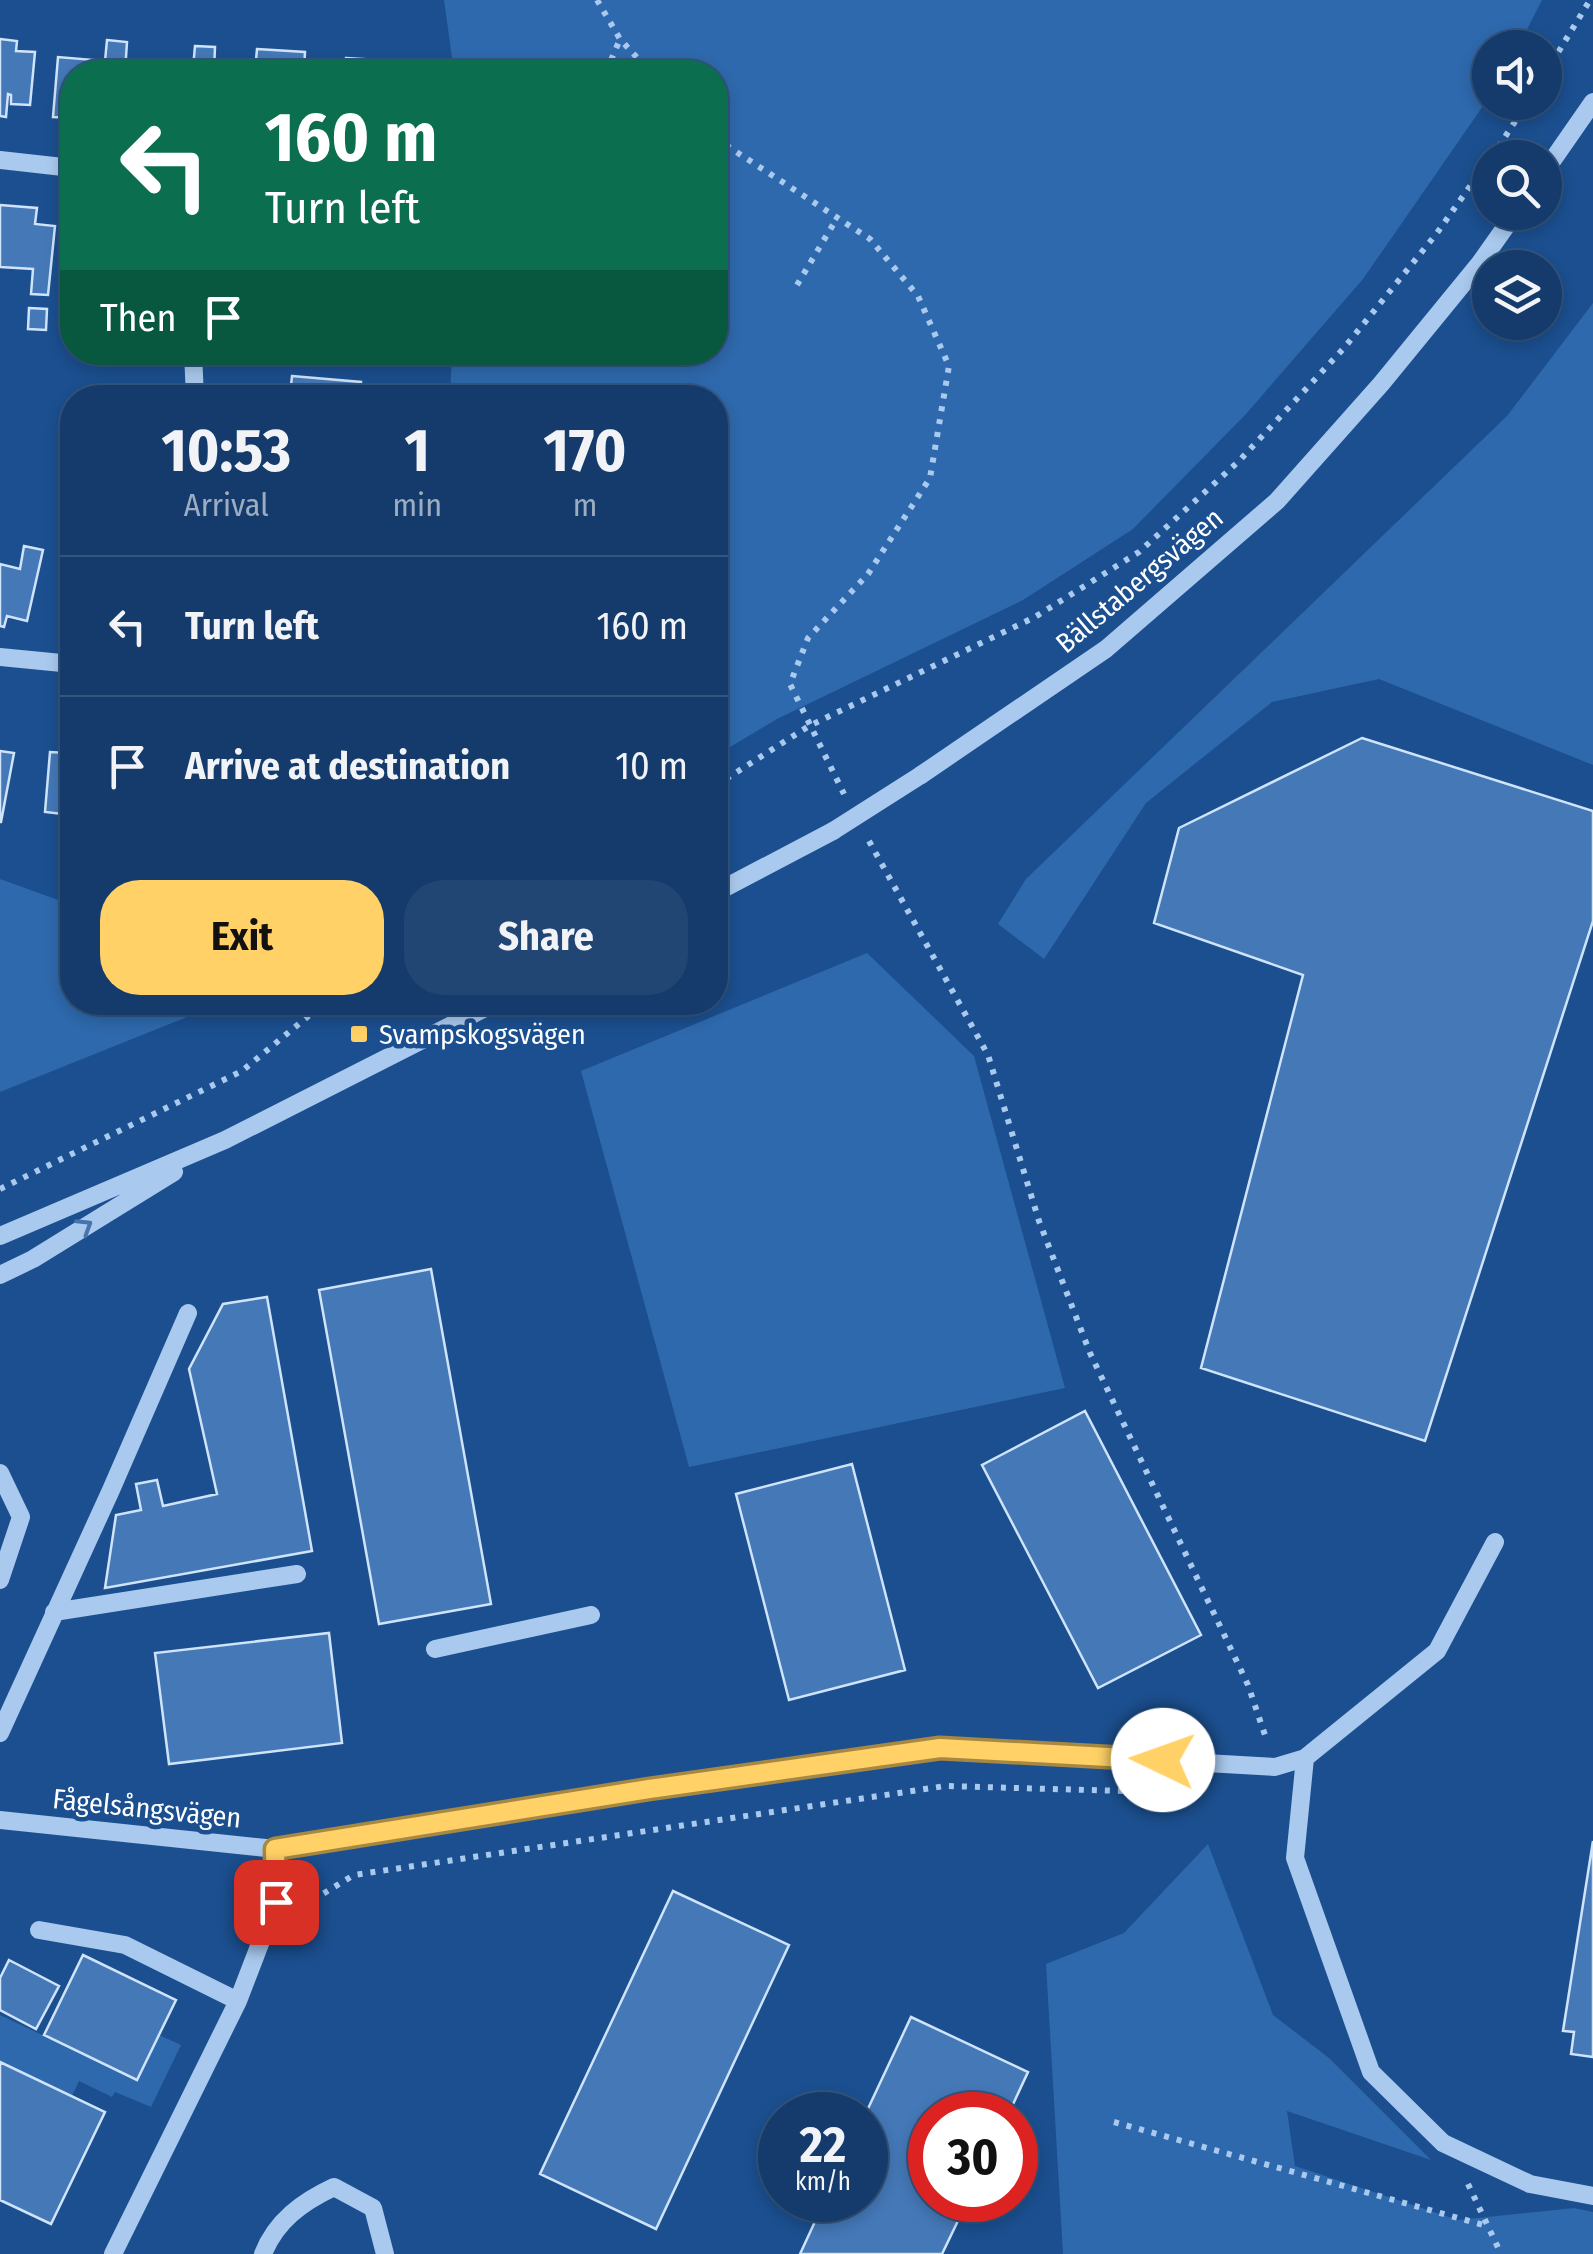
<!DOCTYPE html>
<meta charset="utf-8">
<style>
:root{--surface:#143b6b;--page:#214673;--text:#f1f3f6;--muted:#9dadc1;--line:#33557e;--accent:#ffd166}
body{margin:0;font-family:"Fira Sans Condensed",sans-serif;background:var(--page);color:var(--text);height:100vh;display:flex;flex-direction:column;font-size:38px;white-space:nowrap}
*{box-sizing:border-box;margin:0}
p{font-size:32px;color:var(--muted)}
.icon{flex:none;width:55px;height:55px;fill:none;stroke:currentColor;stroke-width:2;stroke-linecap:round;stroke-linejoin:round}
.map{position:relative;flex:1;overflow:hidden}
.panel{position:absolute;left:60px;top:385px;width:668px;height:630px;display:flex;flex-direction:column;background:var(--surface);border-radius:40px;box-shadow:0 5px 15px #0003,0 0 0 2px var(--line)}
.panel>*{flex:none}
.banner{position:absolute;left:60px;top:60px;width:668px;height:305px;border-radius:40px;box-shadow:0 5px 15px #0003,0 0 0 2px var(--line);background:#0b6e4f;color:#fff;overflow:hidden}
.controls{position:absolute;left:1472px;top:30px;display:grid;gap:20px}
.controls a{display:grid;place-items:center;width:90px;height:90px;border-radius:50%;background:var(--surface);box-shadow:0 5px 15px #0003,0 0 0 2px var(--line);font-size:50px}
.speed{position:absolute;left:758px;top:2092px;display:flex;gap:20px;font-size:50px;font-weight:700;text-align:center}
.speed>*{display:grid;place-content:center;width:130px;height:130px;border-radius:50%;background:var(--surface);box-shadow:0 5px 15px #0003,0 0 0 2px var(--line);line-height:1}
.speed small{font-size:25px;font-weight:400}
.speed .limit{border:15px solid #d22;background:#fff;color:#111}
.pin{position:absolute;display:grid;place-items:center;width:85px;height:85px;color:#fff;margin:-42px;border-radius:20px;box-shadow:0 5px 15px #0006}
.me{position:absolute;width:110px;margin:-55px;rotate:273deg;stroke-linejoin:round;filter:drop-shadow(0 0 8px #0008)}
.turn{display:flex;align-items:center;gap:35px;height:210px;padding:0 40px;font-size:45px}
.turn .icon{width:130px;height:130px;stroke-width:2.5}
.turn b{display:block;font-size:70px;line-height:85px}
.then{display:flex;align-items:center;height:95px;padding:0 40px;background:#0003;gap:20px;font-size:38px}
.eta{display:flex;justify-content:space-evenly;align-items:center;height:170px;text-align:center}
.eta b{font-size:60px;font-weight:700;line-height:70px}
.button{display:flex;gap:20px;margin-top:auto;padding:20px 40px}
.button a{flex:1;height:115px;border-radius:40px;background:var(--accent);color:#111;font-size:40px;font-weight:700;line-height:115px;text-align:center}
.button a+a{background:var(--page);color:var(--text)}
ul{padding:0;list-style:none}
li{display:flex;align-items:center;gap:30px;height:140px;padding:0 40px;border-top:2px solid var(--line)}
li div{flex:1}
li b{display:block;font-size:38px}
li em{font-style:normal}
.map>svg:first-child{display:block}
</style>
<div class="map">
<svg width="1593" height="2254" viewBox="0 0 1593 2254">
<rect width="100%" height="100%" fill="#1b4f8f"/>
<path fill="#2e69ad" d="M444,0H1542L1518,47L1490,48V96L1363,279L1246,414L1133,529L1023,600L777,719L715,756V398L450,397L452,353L715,352V72H454Z
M1593,303V765L1379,679L1272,702L1146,803L1044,959L998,924L1026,879L1507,416Z
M0,879L72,905V1002L222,1003L0,1092Z
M867,953L974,1056L1065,1388L689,1467L581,1071Z
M1208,1844L1273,2015L1329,2058L1431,2160L1287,2111L1295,2166L1458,2220L1574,2208L1593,2212V2254H1063L1046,1964L1124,1933Z
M0,2015L137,2080L159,2035L181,2045L151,2107L115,2092L112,2097L79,2081L72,2096L0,2062Z"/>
<path fill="#4478b7" stroke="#cfe3fa" stroke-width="2.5" d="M0,39L17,41L16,51L35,52L30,105L11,104V95L8,94L6,117L0,116Z
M107,40L127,42L125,72H72V118L53,117L58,57L105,61Z
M195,46L215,47L214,72H146L147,65L193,68Z
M257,49L305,52L304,72H237L255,71Z
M346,58L395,61L394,72H345Z
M0,205L37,208L35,224L55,226L48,295L31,294L33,269L0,267Z
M29,308L47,309L46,330L28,329Z
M292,376L361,382L360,398H270V393L290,395Z
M24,546L43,550L27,621L7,616L4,627L0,626V564L20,569Z
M1362,738L1593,811V921L1425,1441L1201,1368L1303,975L1154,923L1179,828Z
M70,740H72V815L45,812L50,752L68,753Z
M0,751L14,753L1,822H0Z
M431,1269L491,1604L379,1624L319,1290Z
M267,1297L312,1551L105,1588L116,1515L141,1510L136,1484L157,1480L163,1506L217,1494L189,1369L223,1304Z
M1085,1411L1201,1635L1098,1688L982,1465Z
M852,1464L905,1670L789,1700L736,1494Z
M329,1633L342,1743L169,1764L155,1653Z
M1593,1841V2057L1571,2054L1574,2032L1563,2031Z
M673,1891L789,1945L656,2229L540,2174Z
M83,1955L176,2000L137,2080L44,2035Z
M9,1960L59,1986L36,2029L0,2010V1978Z
M911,2017L1028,2072L1008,2115H930V2200H968L942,2254H800L825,2200H865V2115Z
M0,2062L105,2112L51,2224L0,2200Z"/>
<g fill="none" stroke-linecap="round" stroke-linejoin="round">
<path stroke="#a9c9ee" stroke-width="6" stroke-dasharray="5 8" stroke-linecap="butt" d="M597,0L620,39L650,72
M606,72L620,39
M1545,74L1590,0
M715,138L870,239L918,296L949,366L930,478L868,574L808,638L790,684L844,794
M1491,158L1528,102
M797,285L837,218
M715,786L809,726L1035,617L1139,552L1239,461L1344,348L1437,233L1490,158
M869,841L988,1055L1039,1221L1090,1353L1248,1685L1267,1741
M0,1189L242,1071L312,1013L334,1002
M301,1923L311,1901L354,1875L945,1786L1160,1792
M1114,2122L1487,2226
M1468,2184L1501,2254"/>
<path stroke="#a9c9ee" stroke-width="18" d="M0,160L72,168
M1545,171L1593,102
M193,352L195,398
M0,657L72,664
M921,775L1106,649L1277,501L1381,384L1480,263L1516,212
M715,893L833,831
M0,1236L225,1140L497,1002
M0,1275L33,1259L174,1172
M0,1473L21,1517L0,1580
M54,1612L297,1574
M435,1649L591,1615
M0,1733L111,1490L188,1313
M1305,1758L1295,1858L1371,2072L1443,2143L1530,2184L1593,2196
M0,1820L275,1849L649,1789L939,1748L1275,1767L1305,1758L1437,1651L1495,1542
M39,1930L125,1945L238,2001
M113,2254L238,2001L276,1902L275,1849
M263,2254C276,2221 302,2202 334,2187L373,2208L385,2254"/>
<path stroke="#a9c9ee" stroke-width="18" d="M833,831L921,775"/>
</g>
<defs><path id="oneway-chevron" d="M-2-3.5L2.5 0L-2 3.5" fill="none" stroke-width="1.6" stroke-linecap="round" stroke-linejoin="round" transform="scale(2.5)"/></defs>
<use stroke="#4674ac" href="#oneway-chevron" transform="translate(85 1226) rotate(-32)"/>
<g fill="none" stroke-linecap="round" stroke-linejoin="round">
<g stroke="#a68842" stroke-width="25">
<path id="route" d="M276,1902L275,1849L649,1789L940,1748L1163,1760"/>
</g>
<use href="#route" stroke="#ffd166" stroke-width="18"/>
</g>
<rect fill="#ffd166" stroke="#1b4f8f" stroke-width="4" x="349" y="1024" width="20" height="20" rx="5"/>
<g text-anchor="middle" stroke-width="9" stroke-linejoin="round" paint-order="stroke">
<g font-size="28" fill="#fff" stroke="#1b4f8f">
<text transform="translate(1139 580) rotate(-40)" y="10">Bällstabergsvägen</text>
<text transform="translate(147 1808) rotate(6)" y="10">Fågelsångsvägen</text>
</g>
<g font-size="28" fill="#fff" stroke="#1b4f8f" text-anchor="start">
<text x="379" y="1044">Svampskogsvägen</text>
</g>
</g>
</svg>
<div class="controls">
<a><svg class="icon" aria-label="sound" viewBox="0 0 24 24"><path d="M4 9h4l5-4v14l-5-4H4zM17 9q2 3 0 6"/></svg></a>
<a><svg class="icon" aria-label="search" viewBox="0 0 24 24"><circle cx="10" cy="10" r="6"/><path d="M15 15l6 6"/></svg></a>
<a><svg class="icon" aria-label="layers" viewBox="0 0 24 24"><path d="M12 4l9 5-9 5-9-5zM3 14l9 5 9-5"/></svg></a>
</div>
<div class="speed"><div>22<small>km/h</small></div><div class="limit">30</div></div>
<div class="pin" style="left:276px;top:1902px;background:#d93025"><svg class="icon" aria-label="arrive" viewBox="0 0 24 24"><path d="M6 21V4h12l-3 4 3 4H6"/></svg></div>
<svg class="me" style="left:1163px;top:1760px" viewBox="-20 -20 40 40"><circle r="19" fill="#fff"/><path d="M0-13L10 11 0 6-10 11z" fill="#ffd166"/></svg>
<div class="banner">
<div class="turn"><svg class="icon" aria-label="left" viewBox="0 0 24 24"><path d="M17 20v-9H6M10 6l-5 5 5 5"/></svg><div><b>160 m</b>Turn left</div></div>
<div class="then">Then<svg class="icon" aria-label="arrive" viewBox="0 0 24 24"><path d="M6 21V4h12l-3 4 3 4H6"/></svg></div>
</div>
<section class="panel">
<div class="eta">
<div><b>10:53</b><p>Arrival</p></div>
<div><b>1</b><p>min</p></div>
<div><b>170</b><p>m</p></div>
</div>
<ul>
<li><svg class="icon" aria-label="left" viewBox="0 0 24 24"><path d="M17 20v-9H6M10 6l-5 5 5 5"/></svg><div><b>Turn left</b></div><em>160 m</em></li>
<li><svg class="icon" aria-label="arrive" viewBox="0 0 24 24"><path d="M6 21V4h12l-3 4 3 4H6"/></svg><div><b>Arrive at destination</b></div><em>10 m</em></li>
</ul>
<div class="button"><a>Exit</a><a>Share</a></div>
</section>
</div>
